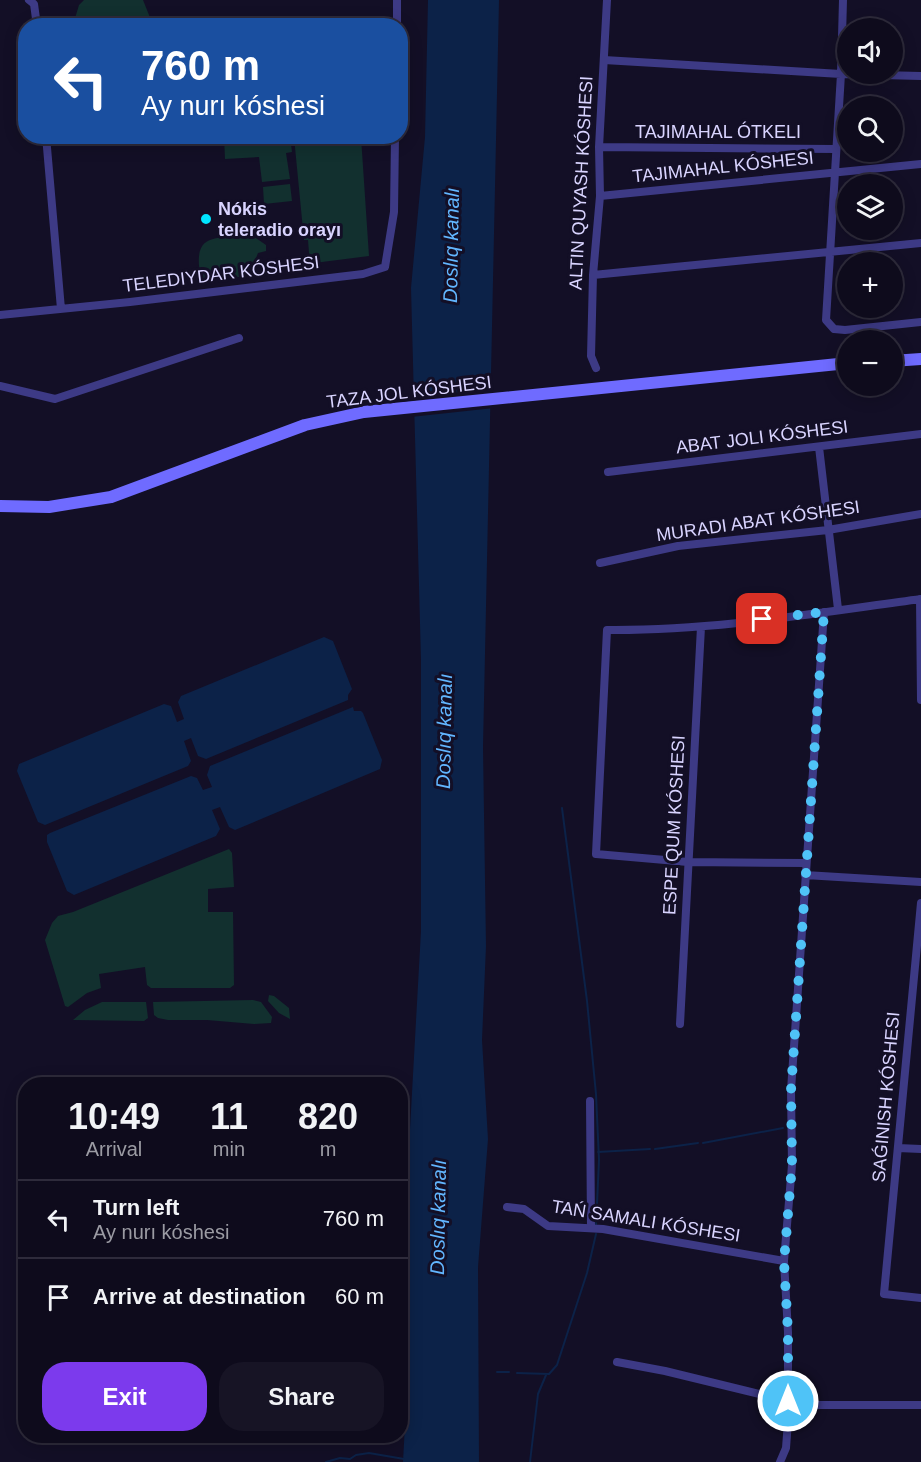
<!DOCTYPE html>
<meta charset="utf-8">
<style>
:root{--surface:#0e0b1c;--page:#171425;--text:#f1f3f6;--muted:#9b9ba3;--line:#2e2b3b;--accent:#7c3aed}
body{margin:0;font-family:Arial,sans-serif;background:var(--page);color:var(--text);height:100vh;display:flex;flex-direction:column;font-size:22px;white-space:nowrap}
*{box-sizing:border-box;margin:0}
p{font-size:20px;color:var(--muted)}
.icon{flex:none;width:33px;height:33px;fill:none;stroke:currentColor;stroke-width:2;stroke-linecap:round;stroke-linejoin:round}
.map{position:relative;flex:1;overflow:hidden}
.side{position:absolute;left:18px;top:1077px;width:390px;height:366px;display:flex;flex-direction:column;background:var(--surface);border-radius:24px;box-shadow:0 3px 15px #0003,0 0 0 2px var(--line)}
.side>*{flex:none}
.banner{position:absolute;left:18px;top:18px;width:390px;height:126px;border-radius:24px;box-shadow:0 3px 15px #0003,0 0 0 2px var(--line);background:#1a4fa0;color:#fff;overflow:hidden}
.tools{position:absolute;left:837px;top:18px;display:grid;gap:12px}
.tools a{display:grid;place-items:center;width:66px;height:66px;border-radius:50%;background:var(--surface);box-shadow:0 3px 15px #0003,0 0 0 2px var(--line);font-size:30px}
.pin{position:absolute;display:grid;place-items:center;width:51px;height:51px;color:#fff;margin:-26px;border-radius:12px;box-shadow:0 3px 9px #0006}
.me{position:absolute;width:66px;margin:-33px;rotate:0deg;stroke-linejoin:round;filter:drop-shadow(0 0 4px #0008)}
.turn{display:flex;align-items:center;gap:21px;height:126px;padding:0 24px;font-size:27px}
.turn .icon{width:78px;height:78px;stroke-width:2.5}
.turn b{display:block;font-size:42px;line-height:51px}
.eta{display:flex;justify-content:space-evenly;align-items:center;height:102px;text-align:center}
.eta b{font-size:36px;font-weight:800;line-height:42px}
.cta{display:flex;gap:12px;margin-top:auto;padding:12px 24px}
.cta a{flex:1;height:69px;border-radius:24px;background:var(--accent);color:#fff;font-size:24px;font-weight:800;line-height:69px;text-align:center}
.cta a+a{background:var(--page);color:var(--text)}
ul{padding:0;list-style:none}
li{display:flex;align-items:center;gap:18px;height:78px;padding:0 24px;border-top:2px solid var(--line)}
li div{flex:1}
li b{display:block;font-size:22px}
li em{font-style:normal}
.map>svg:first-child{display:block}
</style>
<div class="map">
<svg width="921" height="1462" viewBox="0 0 921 1462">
<rect width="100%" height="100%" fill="#130f26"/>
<path fill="#12302f" d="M84,0H143L153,25H73L79,5Z
M224,137H290L292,152L286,153L290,179L262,182L259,157L225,159Z
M294,137H361L369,256L314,263L309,253L308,240H304Z
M290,184L292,201L264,204L263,187Z
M253,236L266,245V251L258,253C255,261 251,268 250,276L205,280L201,279C191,230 216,239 253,236Z
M229,849L232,853L234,887L208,889V912H233L234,985L230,988H151L147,985L145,967L99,974L101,988L87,993L68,1007L65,1006L45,940L52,923L58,916L73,912Z
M269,995L274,996L289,1008L290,1019L279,1013L268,1001Z
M253,1000L261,1002L272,1017L271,1023L254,1024L207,1020H168L158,1018L154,1015L153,1002Z
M102,1002H146L148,1018L144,1021L73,1020L85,1010Z"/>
<path fill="#0c2248" d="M428,0H499L483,747L486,946L482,1040L488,1139L478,1267L479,1462H403L410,1330L409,1147L421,931V660L411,288L425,137Z
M324,637L333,641L352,689L348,695V700L206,759L198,756L191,738L184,741L191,761L188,766L45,825L38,822L17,771L19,764L164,704L171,706L177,722L184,719L178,702L181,696Z
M353,707L354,711H361L363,713L382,760L380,769L235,830L229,827L220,807L212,810L220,829L216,836L74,895L67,891L47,842V835L50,833L191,776L197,778L203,790L212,787L207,775L210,766Z"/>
<path fill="#130f26" d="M494,389V408L411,417V397Z"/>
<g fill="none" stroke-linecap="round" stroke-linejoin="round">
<path stroke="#0c2248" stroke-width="2" d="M562,808L587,1001L596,1094L599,1160L596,1226
M703,1143L783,1128
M655,1149L698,1143
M598,1152L650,1149
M497,1372H509
M517,1373L549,1374L557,1365L587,1273L596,1234
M326,1462L340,1458L350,1459L356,1455L369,1453L404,1459
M530,1462L538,1394L546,1375"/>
<path stroke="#3d3a85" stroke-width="8" d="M29,0L34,4L37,26
M843,0L841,74L826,320L834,329L845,330L921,322
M397,26V0
M604,60L841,74L921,76
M46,136L61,309
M599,147L836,149
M600,196L921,164
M593,275L921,243
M0,315L130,302L363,274L385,267L394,212L395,136
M596,368L591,356L593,275L600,196L599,147L607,0
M0,386L55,399L239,338
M819,447L838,609
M608,472L921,434
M600,563L678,546L828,530L921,514
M920,599L921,700
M806,863L688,862L596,854L607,630C712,631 817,613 921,599
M805,875L921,882
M921,903L884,1294L921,1298
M680,1024L701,627
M590,1101L591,1228
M898,1148L921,1149
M507,1207L524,1209L548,1226L603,1229L784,1261
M617,1362L665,1371L788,1401L818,1405H921
M780,1462L786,1448L788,1421V1332L784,1261L792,1165L791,1090L824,612"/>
<path stroke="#6f6bff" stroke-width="12" d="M892,361L921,359
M0,506L49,507L111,497L305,425L364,412L848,363"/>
</g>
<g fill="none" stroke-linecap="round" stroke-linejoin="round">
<path stroke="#4fc3f7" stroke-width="10" stroke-dasharray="0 18" d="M762,619L824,612L791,1090L792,1165L784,1262L788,1332V1401"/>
</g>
<circle fill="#00e5ff" stroke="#130f26" stroke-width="2" cx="206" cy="219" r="6"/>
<g text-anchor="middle" stroke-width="6" stroke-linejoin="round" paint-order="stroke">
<g font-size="18" fill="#d9d4ff" stroke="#130f26">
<text x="718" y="138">TAJIMAHAL ÓTKELI</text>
<text transform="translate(723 167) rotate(-6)" y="6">TAJIMAHAL KÓSHESI</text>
<text transform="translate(581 183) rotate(-87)" y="6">ALTIN QUYASH KÓSHESI</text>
<text transform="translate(221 274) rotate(-7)" y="6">TELEDIYDAR KÓSHESI</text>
<text transform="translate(409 392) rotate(-7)" y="6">TAZA JOL KÓSHESI</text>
<text transform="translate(762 437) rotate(-7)" y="6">ABAT JOLI KÓSHESI</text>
<text transform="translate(758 521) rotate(-8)" y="6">MURADI ABAT KÓSHESI</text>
<text transform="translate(674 825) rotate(-87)" y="6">ESPE QUM KÓSHESI</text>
<text transform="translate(886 1097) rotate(-85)" y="6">SAǴINISH KÓSHESI</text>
<text transform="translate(646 1221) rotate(9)" y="6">TAŃ SAMALI KÓSHESI</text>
</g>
<g font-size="18" font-weight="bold" fill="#d9d4ff" stroke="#130f26" text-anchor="start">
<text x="218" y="215">Nókis<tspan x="218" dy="21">teleradio orayı</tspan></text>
</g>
<g font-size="20" font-style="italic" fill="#62b6ff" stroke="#130f26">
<text transform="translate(451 245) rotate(-89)" y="7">Doslıq kanalı</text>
<text transform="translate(444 731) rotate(-89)" y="7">Doslıq kanalı</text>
<text transform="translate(438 1217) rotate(-89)" y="7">Doslıq kanalı</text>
</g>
</g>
</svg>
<div class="tools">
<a><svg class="icon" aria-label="sound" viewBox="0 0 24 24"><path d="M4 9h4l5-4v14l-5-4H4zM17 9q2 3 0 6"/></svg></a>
<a><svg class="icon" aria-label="search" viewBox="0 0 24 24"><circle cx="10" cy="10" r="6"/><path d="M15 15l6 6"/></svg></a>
<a><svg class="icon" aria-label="layers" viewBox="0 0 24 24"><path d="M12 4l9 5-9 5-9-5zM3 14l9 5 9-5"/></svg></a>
<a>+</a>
<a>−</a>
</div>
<div class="pin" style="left:762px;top:619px;background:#d93025"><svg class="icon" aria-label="arrive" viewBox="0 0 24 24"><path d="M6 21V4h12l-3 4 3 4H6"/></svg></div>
<svg class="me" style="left:788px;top:1401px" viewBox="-20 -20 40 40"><circle r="17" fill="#4fc3f7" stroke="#fff" stroke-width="3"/><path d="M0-11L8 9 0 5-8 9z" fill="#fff"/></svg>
<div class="banner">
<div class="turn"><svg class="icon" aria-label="left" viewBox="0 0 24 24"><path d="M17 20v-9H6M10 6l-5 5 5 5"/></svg><div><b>760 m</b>Ay nurı kóshesi</div></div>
</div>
<section class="side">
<div class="eta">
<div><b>10:49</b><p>Arrival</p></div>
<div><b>11</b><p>min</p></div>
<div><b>820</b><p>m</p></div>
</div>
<ul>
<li><svg class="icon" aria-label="left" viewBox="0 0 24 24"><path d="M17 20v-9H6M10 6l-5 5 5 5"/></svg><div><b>Turn left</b><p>Ay nurı kóshesi</p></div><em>760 m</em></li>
<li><svg class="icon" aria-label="arrive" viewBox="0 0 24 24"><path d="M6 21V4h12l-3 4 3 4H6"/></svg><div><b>Arrive at destination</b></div><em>60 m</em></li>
</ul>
<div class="cta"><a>Exit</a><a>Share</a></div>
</section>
</div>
